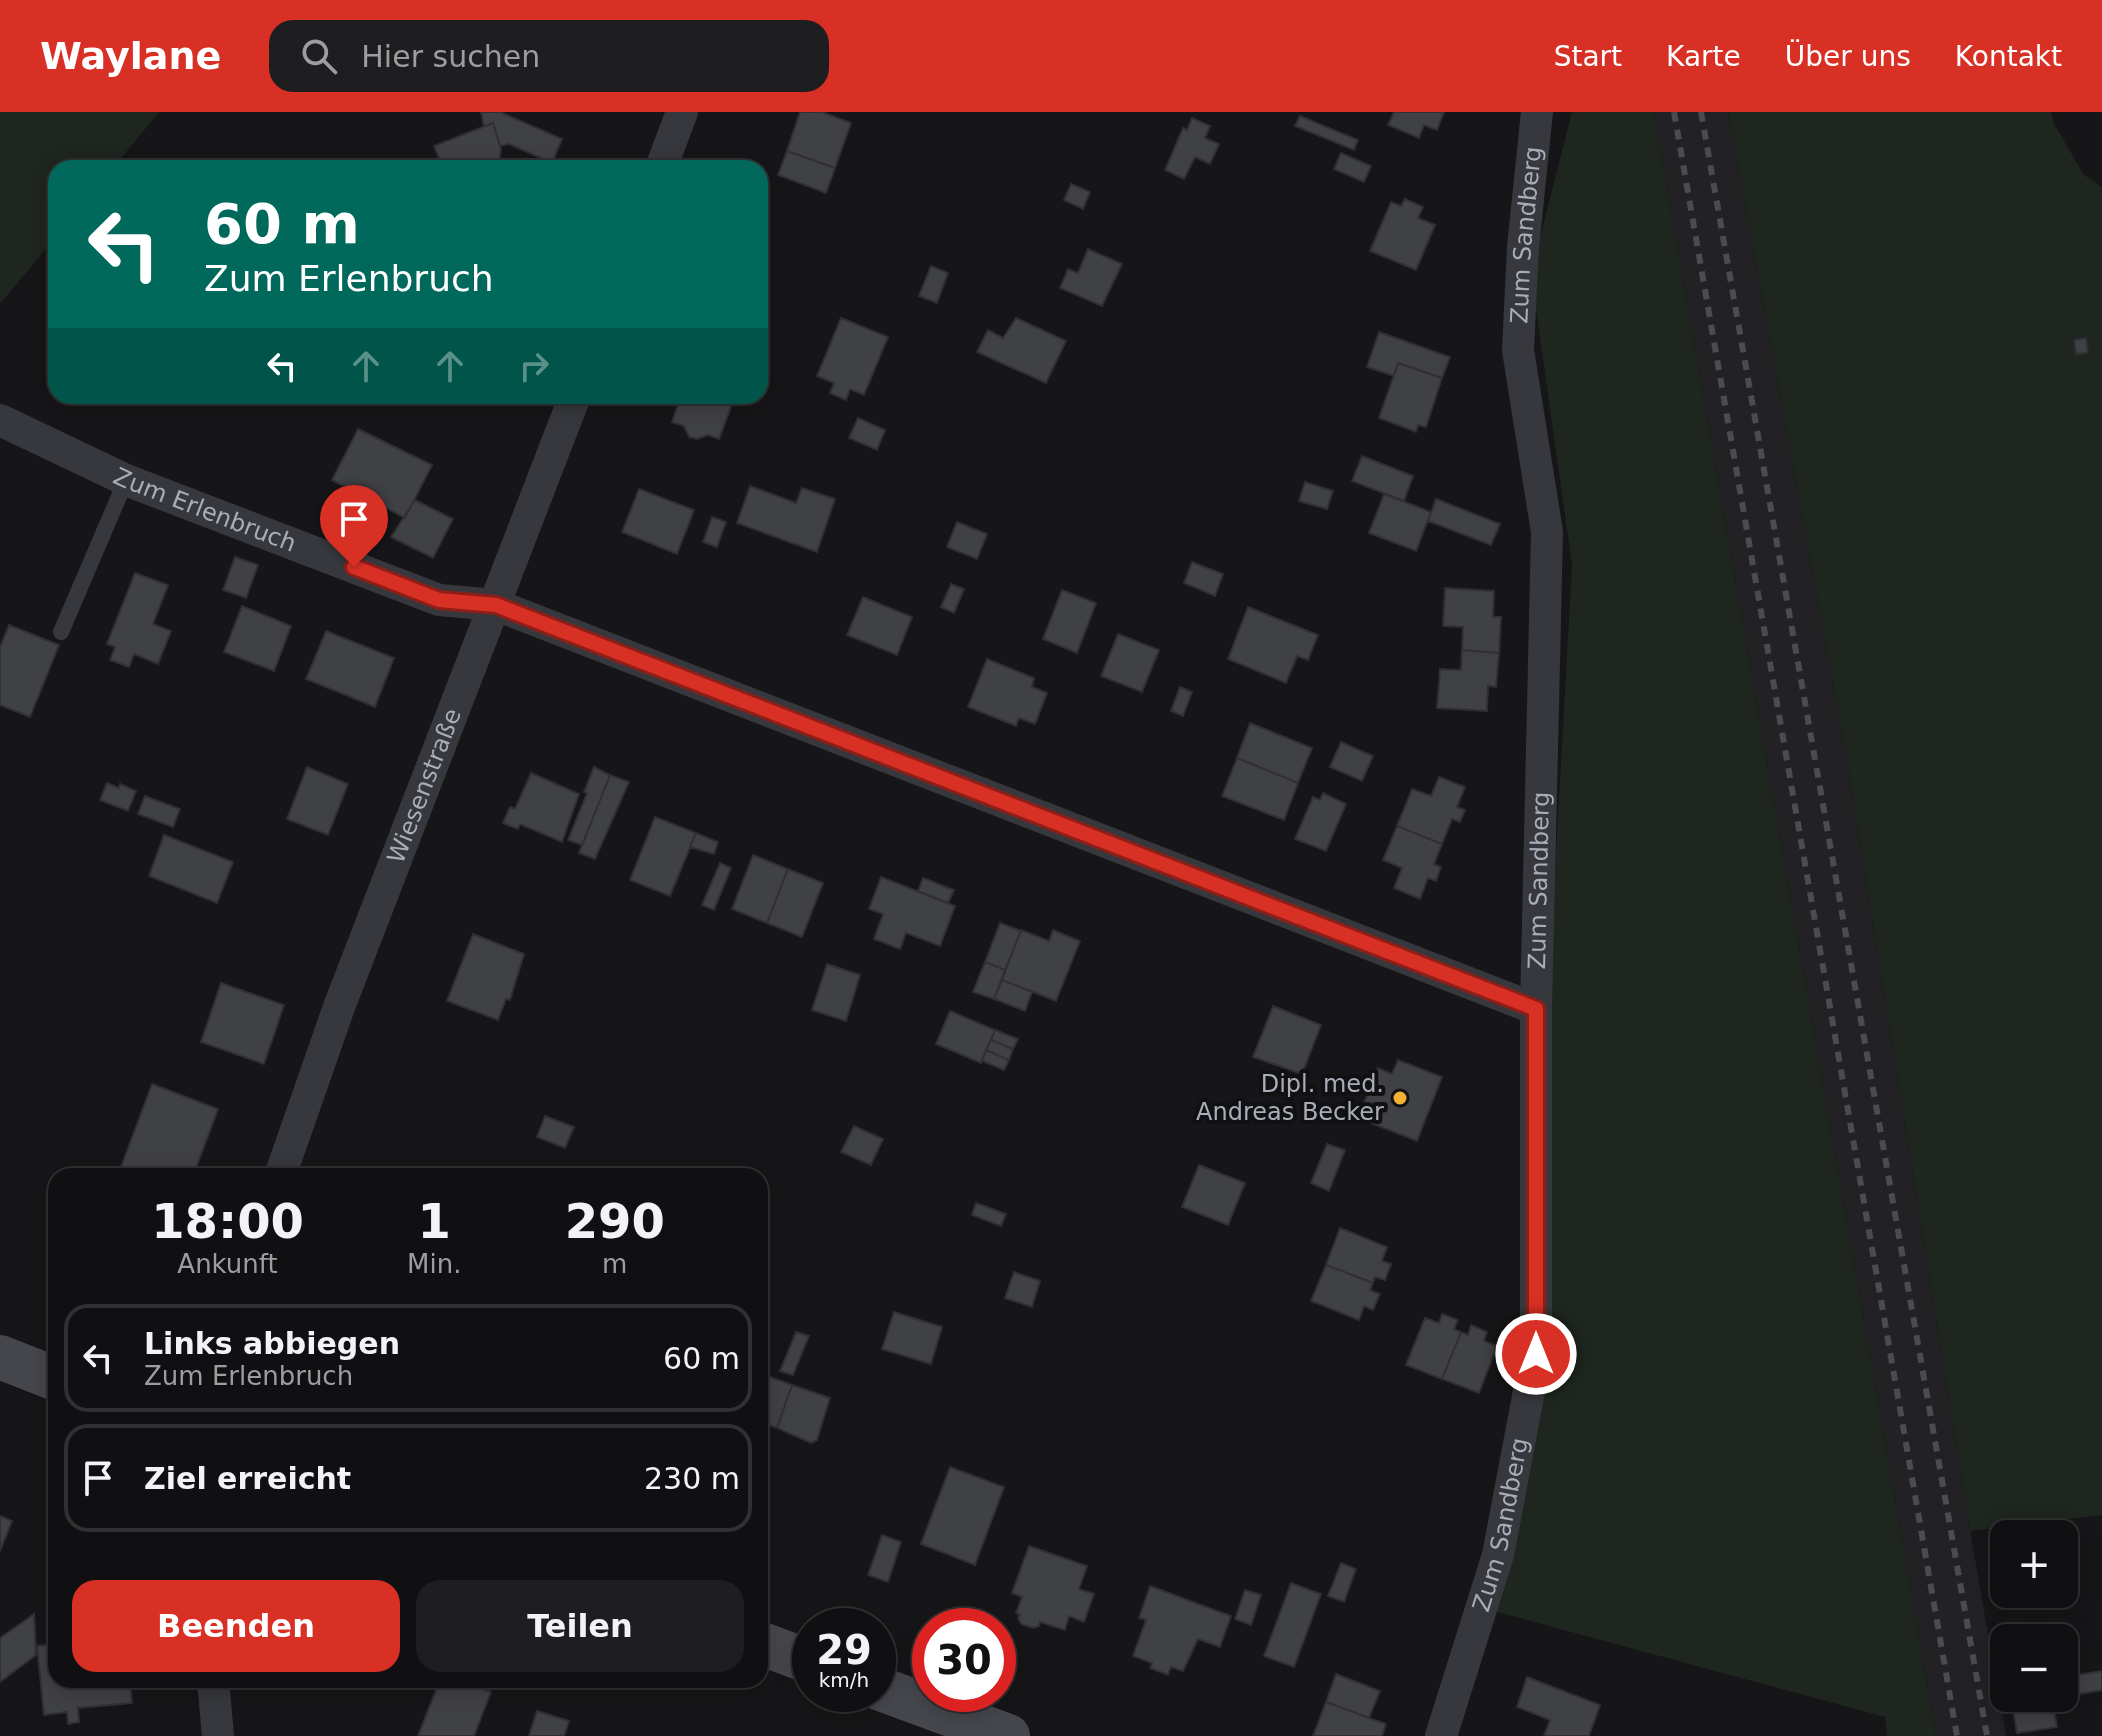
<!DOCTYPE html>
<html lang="de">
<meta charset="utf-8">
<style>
:root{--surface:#101012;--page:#1e1e20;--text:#f1f3f6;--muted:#9c9d9f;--line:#303032;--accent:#d93025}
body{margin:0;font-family:"DejaVu Sans",sans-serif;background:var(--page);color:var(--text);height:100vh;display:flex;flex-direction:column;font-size:30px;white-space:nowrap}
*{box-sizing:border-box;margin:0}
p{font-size:26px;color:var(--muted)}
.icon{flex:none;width:44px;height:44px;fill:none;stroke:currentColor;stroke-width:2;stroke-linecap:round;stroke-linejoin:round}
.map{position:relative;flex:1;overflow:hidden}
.side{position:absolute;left:48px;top:1056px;width:720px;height:520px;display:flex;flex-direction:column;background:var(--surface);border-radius:24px;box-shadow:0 4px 20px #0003,0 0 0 2px var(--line)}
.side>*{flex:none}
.guide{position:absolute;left:48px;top:48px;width:720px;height:244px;border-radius:24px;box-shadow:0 4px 20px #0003,0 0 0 2px var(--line);background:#00695c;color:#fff;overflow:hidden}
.buttons{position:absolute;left:1990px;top:1408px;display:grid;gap:16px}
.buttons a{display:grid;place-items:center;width:88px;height:88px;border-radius:16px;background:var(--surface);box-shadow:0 4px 20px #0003,0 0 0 2px var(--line);font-size:40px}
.speed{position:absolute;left:792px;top:1496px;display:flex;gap:16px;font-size:40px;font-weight:700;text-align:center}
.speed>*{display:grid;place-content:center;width:104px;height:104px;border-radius:50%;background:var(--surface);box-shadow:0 4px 20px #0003,0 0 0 2px var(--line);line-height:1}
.speed small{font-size:20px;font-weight:400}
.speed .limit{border:12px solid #d22;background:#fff;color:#111}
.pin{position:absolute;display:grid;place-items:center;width:68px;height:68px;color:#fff;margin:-82px -34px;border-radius:50% 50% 50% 0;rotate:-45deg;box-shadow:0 0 8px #0007}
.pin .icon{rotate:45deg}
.me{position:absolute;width:88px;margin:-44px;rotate:0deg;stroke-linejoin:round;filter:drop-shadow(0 0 6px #0008)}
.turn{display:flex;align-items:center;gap:28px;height:168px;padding:0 24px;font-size:36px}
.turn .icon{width:104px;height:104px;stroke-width:2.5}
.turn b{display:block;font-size:56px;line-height:68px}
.lanes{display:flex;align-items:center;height:76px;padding:0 24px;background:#0003;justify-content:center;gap:40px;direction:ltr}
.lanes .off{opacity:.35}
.eta{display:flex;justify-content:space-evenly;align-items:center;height:136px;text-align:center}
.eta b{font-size:48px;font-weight:600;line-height:56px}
.cta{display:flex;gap:16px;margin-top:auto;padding:16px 24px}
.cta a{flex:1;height:92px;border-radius:24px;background:var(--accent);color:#fff;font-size:32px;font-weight:600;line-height:92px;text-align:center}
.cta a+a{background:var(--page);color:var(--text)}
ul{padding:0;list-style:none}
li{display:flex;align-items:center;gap:24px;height:108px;margin:0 16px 12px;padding:0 8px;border:4px solid var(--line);border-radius:24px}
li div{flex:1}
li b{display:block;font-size:30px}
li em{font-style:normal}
header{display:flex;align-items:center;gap:48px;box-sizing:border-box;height:112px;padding:0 40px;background:var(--accent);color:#fff}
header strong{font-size:38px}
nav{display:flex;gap:44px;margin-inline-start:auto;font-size:28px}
.search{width:560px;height:72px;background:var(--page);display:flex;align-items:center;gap:20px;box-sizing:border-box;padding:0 28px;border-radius:24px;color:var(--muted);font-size:30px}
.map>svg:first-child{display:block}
</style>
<header>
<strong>Waylane</strong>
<div class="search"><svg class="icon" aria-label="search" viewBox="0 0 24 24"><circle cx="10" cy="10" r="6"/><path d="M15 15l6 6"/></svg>Hier suchen</div>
<nav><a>Start</a><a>Karte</a><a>Über uns</a><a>Kontakt</a></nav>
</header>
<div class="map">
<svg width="2102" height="1624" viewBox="0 0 2102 1624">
<rect width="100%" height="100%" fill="#161618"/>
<path fill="#222225" d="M1654,0H1728L1846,644L1970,1419L2006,1624H1936Z"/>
<path fill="#1e261f" d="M0,0H159L113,56H56V125L0,192Z
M1572,0H1654L1936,1624H1887L1885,1605L1494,1499L1550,1232L1548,885L1572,453L1531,161Z
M1728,0H2051L2053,10L2084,63L2102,75V1403L1970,1419L1846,644Z"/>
<path fill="#404145" stroke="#303034" stroke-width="2" d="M481,0H500L562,27L552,51L509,32L500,34L493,11L484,14Z
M800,0H822L851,11L835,56L787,39Z
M1394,0H1444L1437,18L1424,13L1419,26L1388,13Z
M1300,4L1358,28L1354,38L1295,14Z
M1192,6L1210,14L1205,26L1219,32L1210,52L1195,45L1184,67L1165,58L1183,16L1187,18Z
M493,11L501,37L498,56H443L434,34Z
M787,39L835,56L826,81L778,63Z
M1341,41L1371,54L1364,70L1334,57Z
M1071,72L1090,80L1083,97L1064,88Z
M1405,87L1423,95L1418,106L1435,113L1416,158L1370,139L1391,90L1401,94Z
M1088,137L1122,152L1102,194L1060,176L1068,157L1078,161Z
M931,154L948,161L937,191L919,184Z
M841,206L888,225L864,283L850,277L846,288L830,281L834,271L817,264Z
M1016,206L1066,229L1046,271L977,240L988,218L1003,226Z
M1379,220L1450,245L1442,266L1398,251L1394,264L1367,255Z
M2086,226L2088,241L2076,242L2074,228Z
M1398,251L1442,266L1426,315L1418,313L1416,320L1379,306Z
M681,284H735L719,327L708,323L697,327L689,325L684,314L672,310Z
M858,306L885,318L877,338L849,326Z
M358,317L432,353L405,406L332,368Z
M1362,344L1413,364L1404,389L1352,369Z
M1305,370L1333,379L1327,397L1299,389Z
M750,374L796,391L802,376L835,387L817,440L737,411Z
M639,377L694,398L677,442L622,420Z
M1384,382L1431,400L1416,439L1369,421Z
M1436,387L1500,412L1491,433L1428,409Z
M415,388L453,407L433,446L391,425Z
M712,405L726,410L717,435L703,430Z
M957,410L987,422L977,447L947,435Z
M235,445L258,453L246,486L223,478Z
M1192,450L1223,462L1215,484L1184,471Z
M135,461L168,473L153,512L171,519L158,552L134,542L129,555L110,548L115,535L107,532Z
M951,472L964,477L954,501L941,495Z
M1445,476L1494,479L1493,505H1501L1499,541L1462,538L1463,515L1443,514Z
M1062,478L1096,491L1077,541L1043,527Z
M863,485L912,505L897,543L847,523Z
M242,494L291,514L274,559L224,540Z
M1248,495L1318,523L1308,548L1297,544L1286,571L1228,547Z
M9,513L59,533L30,605L0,593V535Z
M326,519L394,546L375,595L306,567Z
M1118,522L1159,538L1142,580L1101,564Z
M1462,538L1499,541L1496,575L1488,574L1487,599L1437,596L1440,557L1461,558Z
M987,547L1034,566L1032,575L1047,581L1035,612L1019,606L1016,614L968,595Z
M1180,575L1192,580L1183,604L1171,599Z
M1250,611L1312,636L1298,671L1237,646Z
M1341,630L1373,644L1362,669L1330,655Z
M1237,646L1298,671L1284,708L1222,684Z
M307,655L348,672L328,723L287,707Z
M594,655L610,663L582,733L568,728L587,681L584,680Z
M531,661L579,682L562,730L520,712L518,717L503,711L510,695L515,697Z
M610,663L629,670L595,747L579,741Z
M1439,665L1465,675L1457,695L1465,698L1460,710L1452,707L1442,732L1397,714L1412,677L1431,684Z
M107,671L119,676L120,672L136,679L128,699L100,688Z
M1323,681L1346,692L1326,739L1295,727L1313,685L1320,688Z
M145,684L180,697L173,715L138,702Z
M655,705L696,721L670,784L630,768Z
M1397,714L1442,732L1434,752L1441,755L1436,769L1428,766L1420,787L1394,776L1402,756L1383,748Z
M696,721L718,730L714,742L690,735Z
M164,723L233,750L217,791L149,764Z
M753,743L788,757L767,811L732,797Z
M720,751L731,756L714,798L702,793Z
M788,757L823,771L802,825L767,811Z
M881,765L955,794L940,834L906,821L900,837L874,827L883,802L869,797Z
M923,766L954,778L948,791L918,779Z
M1000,811L1021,819L1005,858L985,850Z
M1021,818L1049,829L1053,818L1080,829L1056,889L1002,868Z
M473,822L524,842L510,888L506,887L498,908L447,889Z
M985,850L1005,858L994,887L973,880Z
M827,852L860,863L846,909L812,898Z
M1002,868L1032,880L1025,899L994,887Z
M221,871L284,893L264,952L201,930Z
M1273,894L1321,913L1302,962L1253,945Z
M950,899L995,918L981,951L936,932Z
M995,918L1018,927L1013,937L991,928Z
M991,928L1013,937L1009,948L986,938Z
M986,938L1009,948L1004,958L982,949Z
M1398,948L1442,965L1417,1029L1358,1006L1378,956L1392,962Z
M152,972L218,997L193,1064L118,1063Z
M545,1004L574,1015L565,1036L537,1025Z
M854,1014L883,1027L871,1053L841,1040Z
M1327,1032L1345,1038L1329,1079L1311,1071Z
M1199,1053L1245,1071L1228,1113L1182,1095Z
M976,1091L1006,1102L1001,1114L972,1103Z
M1340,1116L1387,1135L1382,1149L1391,1152L1385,1168L1375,1165L1373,1171L1326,1153Z
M1326,1153L1373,1171L1370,1178L1380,1182L1373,1198L1364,1194L1359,1208L1311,1189Z
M1014,1160L1040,1169L1032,1195L1005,1186Z
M894,1200L942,1215L931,1252L882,1237Z
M1442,1202L1458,1208L1454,1217L1461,1220L1442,1267L1406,1253L1425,1206L1439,1211Z
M1471,1213L1487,1220L1484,1229L1497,1234L1479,1281L1442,1267L1461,1220L1468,1223Z
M796,1220L809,1224L793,1263L780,1259Z
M760,1261L792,1273L777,1316L760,1310Z
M792,1273L830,1286L817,1328L811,1331L777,1316Z
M950,1355L1004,1375L975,1453L921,1432Z
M0,1404L12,1409L0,1439Z
M882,1423L901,1430L888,1470L868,1463Z
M1029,1434L1087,1454L1079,1477L1094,1482L1084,1510L1069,1504L1065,1518L1040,1510L1039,1514L1033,1516L1021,1512L1018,1506L1020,1503L1016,1501L1022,1485L1012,1481Z
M1341,1451L1356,1457L1344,1490L1328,1484Z
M1291,1471L1321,1482L1294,1555L1264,1544Z
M1150,1474L1231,1504L1220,1535L1198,1527L1183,1559L1171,1555L1168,1563L1150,1556L1152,1551L1133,1544L1146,1508L1139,1506Z
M1245,1478L1261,1483L1251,1513L1235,1507Z
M34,1502L36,1543L0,1570V1526Z
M56,1532V1568H130L132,1591L78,1596L79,1610L68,1612L67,1600L44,1603L37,1534Z
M2102,1559V1578L2068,1584L2064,1565Z
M1336,1562L1380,1579L1369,1606L1326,1590Z
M1527,1565L1600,1593L1589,1624H1544L1550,1608L1517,1595Z
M440,1568H458L491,1580L474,1624H418Z
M2011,1586H2052L2057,1615L2017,1621Z
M1326,1590L1386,1612L1382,1624H1313Z
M537,1599L569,1609L564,1624H529Z"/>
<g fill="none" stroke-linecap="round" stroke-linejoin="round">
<path stroke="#37383d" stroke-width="16" d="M61,520L126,368"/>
<g stroke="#37383d" stroke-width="32">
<path d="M661,56L682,0"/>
<path id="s1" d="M0,308L126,368L439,488L496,493L1536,897"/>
<path id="s2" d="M280,1064L339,895L575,284"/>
<path d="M213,1568L218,1624"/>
<path id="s3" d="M1441,1624L1498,1443L1536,1242V897L1547,420L1518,238L1523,135L1537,0"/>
</g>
<path stroke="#45474d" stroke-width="44" d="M0,1245L56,1267
M760,1531L810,1550
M878,1576L1008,1624"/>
<path stroke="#4a4c52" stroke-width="6" stroke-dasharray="10 8" stroke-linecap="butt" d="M1674,0L1957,1624
M1701,0L1987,1624"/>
</g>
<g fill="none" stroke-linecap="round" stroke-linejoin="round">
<g stroke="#8d1f18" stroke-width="20">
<path id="route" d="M354,455L439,488L496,493L1536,897V1242"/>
</g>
<use href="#route" stroke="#d93025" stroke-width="14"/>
</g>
<circle fill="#f2b134" stroke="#111113" stroke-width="3" cx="1400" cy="986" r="8"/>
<g text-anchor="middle" stroke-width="8" stroke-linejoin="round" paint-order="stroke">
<g font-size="24" fill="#a8adb8" stroke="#111113">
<text dy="8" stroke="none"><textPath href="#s3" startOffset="1516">Zum Sandberg</textPath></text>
<text dy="8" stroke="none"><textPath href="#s1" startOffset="224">Zum Erlenbruch</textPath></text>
<text dy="8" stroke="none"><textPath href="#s2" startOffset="416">Wiesenstraße</textPath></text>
<text dy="8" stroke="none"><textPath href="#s3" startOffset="868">Zum Sandberg</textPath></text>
<text dy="8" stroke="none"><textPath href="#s3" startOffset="220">Zum Sandberg</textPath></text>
</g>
<g font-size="24" fill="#a8adb8" stroke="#111113" text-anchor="end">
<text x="1384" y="980">Dipl. med.<tspan x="1384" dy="28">Andreas Becker</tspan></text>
</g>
</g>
</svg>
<div class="buttons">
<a>+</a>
<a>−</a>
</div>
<div class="speed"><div>29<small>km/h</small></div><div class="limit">30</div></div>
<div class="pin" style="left:354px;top:455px;background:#d93025"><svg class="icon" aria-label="arrive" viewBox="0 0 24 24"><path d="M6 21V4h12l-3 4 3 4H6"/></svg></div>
<svg class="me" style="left:1536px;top:1242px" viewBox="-20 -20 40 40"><circle r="17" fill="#d93025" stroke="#fff" stroke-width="3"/><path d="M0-11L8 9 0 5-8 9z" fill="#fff"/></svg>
<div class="guide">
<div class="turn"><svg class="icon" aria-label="left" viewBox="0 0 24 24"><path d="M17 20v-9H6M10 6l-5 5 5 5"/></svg><div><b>60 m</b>Zum Erlenbruch</div></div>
<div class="lanes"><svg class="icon" aria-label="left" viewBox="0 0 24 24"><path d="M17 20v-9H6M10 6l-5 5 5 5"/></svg><svg class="icon off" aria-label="ahead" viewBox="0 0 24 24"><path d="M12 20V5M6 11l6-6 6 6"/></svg><svg class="icon off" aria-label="ahead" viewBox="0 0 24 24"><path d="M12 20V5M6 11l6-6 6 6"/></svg><svg class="icon off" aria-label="right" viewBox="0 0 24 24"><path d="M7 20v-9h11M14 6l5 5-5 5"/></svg></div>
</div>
<section class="side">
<div class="eta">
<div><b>18:00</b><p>Ankunft</p></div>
<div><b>1</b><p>Min.</p></div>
<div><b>290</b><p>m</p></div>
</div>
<ul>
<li><svg class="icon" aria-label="left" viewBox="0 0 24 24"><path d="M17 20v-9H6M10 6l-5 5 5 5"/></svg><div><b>Links abbiegen</b><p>Zum Erlenbruch</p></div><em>60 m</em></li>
<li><svg class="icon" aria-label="arrive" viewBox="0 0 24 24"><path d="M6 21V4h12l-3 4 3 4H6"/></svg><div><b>Ziel erreicht</b></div><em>230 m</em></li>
</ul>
<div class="cta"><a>Beenden</a><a>Teilen</a></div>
</section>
</div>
